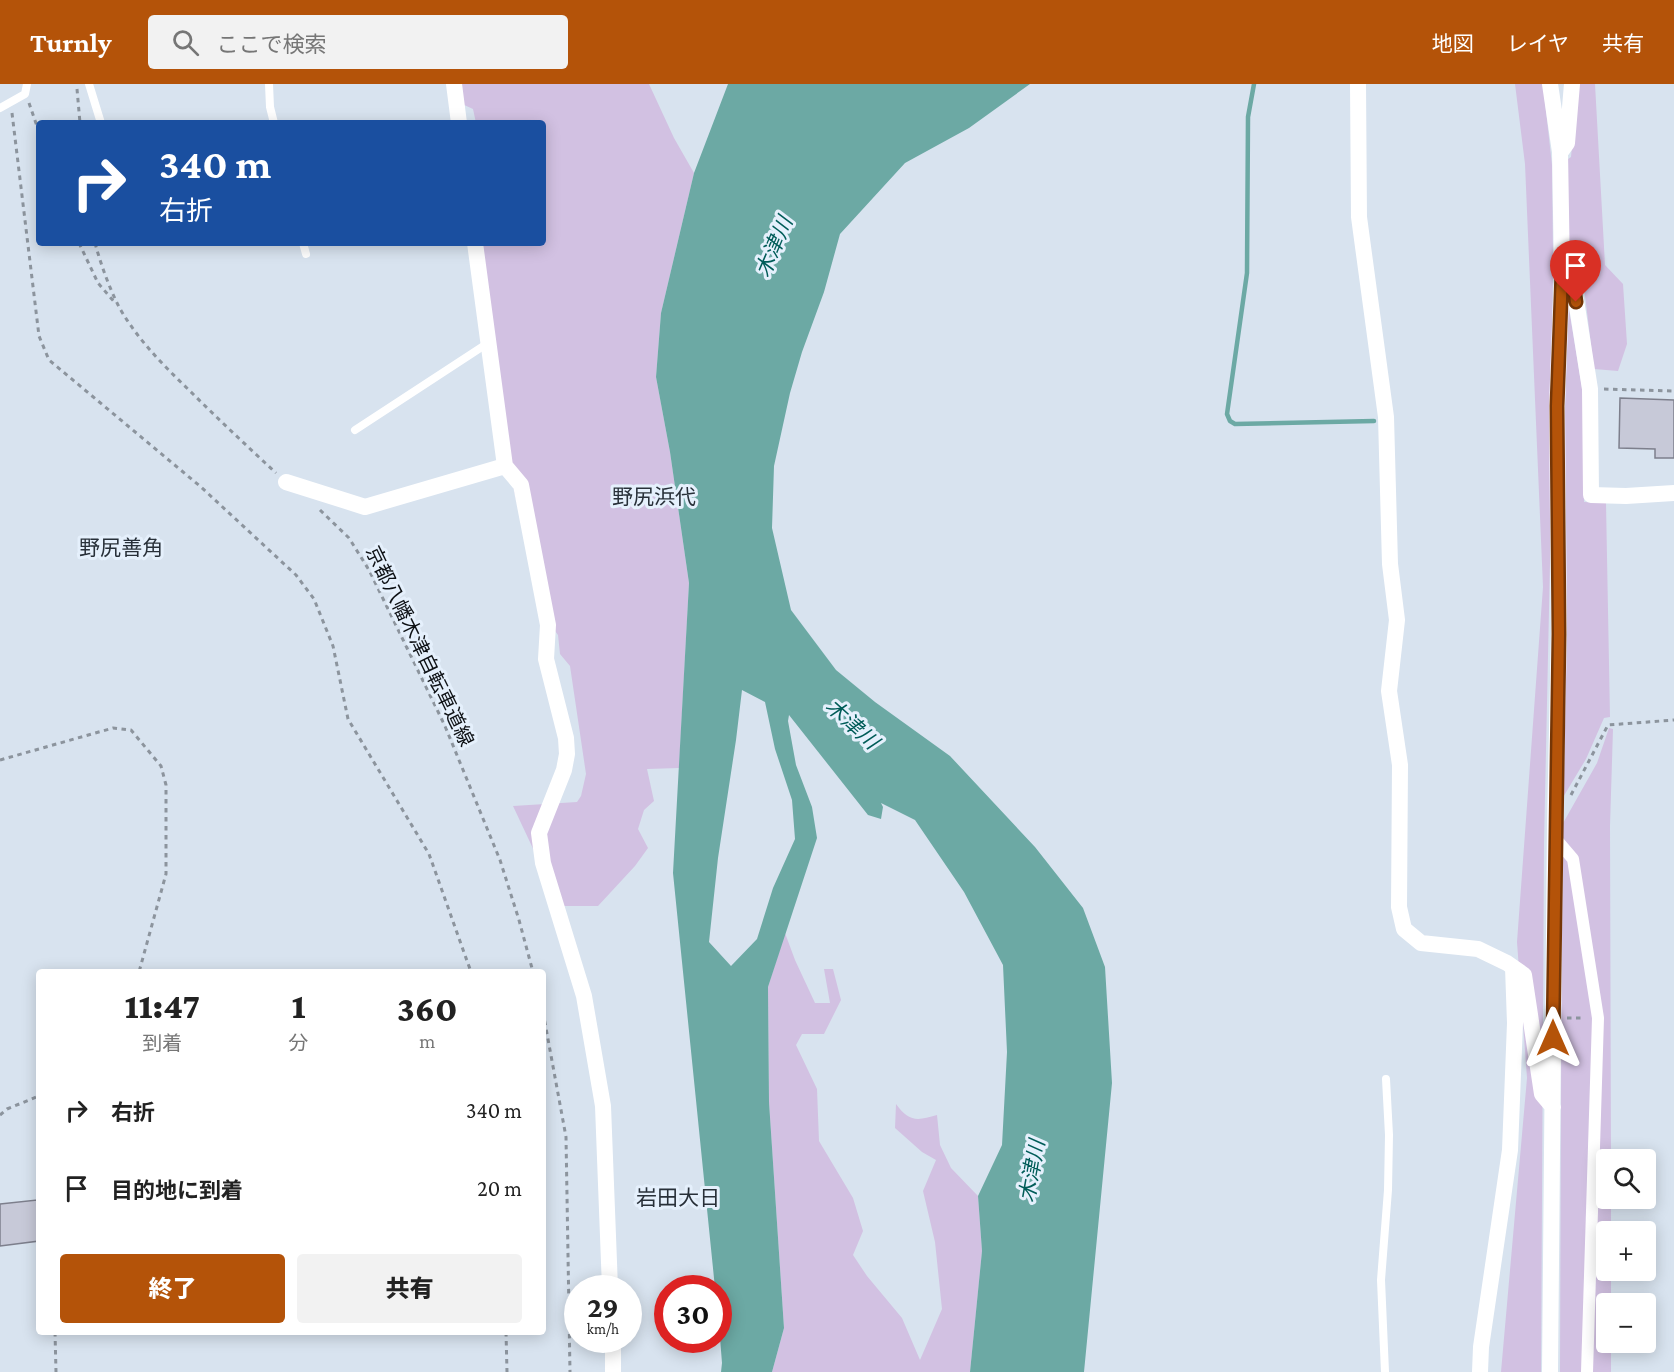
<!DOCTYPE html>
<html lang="ja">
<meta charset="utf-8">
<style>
:root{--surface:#fff;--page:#f2f2f2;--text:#222;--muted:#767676;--accent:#b45309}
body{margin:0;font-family:"Crimson Pro","Noto Sans JP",serif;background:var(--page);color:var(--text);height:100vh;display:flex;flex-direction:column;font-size:22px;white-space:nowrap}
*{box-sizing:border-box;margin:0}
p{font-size:20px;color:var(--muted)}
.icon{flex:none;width:33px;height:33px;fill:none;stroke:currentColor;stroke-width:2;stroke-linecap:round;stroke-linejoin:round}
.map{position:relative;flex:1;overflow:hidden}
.details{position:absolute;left:36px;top:885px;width:510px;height:366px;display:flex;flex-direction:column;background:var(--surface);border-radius:6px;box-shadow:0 3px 15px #0003}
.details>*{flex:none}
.top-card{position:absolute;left:36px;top:36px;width:510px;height:126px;border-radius:6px;box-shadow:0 3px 15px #0003;background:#1a4fa0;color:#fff;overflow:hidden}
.fabs{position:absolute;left:1596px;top:1065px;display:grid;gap:12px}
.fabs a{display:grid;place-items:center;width:60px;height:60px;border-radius:6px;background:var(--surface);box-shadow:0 3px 15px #0003;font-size:30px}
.speed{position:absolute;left:564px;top:1191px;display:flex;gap:12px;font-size:30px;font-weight:700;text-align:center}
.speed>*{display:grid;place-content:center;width:78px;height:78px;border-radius:50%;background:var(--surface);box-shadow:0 3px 15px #0003;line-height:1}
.speed small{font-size:15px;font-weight:400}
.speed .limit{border:9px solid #d22;background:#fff;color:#111}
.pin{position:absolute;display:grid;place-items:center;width:51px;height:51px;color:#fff;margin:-62px -26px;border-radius:50% 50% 50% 0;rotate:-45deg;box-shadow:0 0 6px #0007}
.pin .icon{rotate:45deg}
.me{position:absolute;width:66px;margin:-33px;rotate:0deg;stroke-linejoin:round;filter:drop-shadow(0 0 4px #0008)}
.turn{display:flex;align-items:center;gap:21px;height:126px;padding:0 24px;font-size:27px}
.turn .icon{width:78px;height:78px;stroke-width:2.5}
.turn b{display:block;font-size:42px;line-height:51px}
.eta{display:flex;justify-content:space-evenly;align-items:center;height:102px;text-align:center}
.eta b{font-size:36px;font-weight:800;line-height:42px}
.primary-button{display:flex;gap:12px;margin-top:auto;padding:12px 24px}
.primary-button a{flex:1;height:69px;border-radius:6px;background:var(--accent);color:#fff;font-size:24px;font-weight:800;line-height:69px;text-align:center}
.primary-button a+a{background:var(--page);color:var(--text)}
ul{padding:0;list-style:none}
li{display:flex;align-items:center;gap:18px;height:78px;padding:0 24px}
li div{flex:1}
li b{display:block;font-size:22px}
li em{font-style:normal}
header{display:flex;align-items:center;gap:36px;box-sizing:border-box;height:84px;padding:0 30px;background:var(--accent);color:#fff}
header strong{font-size:28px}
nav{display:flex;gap:33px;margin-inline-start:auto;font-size:21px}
.search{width:420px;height:54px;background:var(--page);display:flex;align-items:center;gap:15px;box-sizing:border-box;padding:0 21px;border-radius:6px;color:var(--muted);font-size:22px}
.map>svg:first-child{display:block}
</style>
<header>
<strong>Turnly</strong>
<div class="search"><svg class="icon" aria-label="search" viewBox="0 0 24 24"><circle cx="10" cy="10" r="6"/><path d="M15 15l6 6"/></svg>ここで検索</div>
<nav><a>地図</a><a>レイヤ</a><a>共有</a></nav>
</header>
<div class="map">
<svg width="1674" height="1288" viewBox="0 0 1674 1288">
<rect width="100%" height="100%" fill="#d8e3ef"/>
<path fill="#d2c1e2" d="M459,0H649L674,54L694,89L661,229L656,293L670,368L689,499L679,684L647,685L654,717L644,726L638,745L648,764L635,782L598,822H560L513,722L577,718L581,712L586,690L570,582L560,570L558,551L541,528L510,388L481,159H543V39H476L473,25L462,20Z
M1515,0H1543L1552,81L1553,171L1551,432L1544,759L1541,1288H1501L1527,994L1517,858L1543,503L1525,80Z
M1578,0H1595L1605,181L1623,200L1627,260L1618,287L1594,285L1582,187L1568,170L1565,77L1571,73Z
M1566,207L1583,310L1584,418L1606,419L1610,633L1604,634L1586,675L1562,715Z
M1609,644L1613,645L1610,742L1611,1075L1606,1076V1114L1611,1115V1147L1606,1148V1186L1611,1187V1219L1606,1220V1258L1611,1259V1288H1560L1562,741L1597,679Z
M785,849L795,876L815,919H830L824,885H833L841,916L824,950H802L796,961L817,1005L819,1057L853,1114L863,1147L853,1171L867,1192L902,1234L920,1276L942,1225L935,1158L923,1107L936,1076L922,1068L895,1044L896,1020C909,1038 917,1037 937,1031L940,1061L951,1084L978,1112L982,1167L970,1288H772L784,1244L769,1018L768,903Z"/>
<path fill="#6ca9a4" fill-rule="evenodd" d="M728,0H1030L969,44L905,79L840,150L824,208L802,268L790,309L774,382L772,444L791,526L836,586L875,618L950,672L1035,763L1083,824L1105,883L1112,999L1084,1288H970L982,1167L978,1112L1002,1061L1007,968L1003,881L964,808L915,736L881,719L883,723L881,735L868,731L789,631L788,637L796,681L812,723L817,754L768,903L769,1018L784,1244L772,1288H721L722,1279L719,1241L718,1204H715L673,789L689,499L670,368L656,293L661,229L694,89ZM742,606L765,618L775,665L792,716L795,755L773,804L757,855L731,882L709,858L718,774L736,656Z"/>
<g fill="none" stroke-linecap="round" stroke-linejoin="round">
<path stroke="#6ca9a4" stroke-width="4.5" d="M1254,0L1248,33L1247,189L1227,330L1230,337L1235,340L1374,337"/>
</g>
<path fill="#c7c9d8" stroke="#7d7f8c" stroke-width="1.5" d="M1620,314L1674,316V374H1655V365L1619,364Z
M37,1116L39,1157L0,1162V1120Z"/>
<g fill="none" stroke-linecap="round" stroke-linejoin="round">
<path stroke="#8c949d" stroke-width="3" stroke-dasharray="4.5 4.5" stroke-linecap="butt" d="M77,5L80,39
M29,19L39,48
M12,29L39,252L49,276L201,403L296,491L314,515L333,562L348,635L429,770L471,888
M79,159L98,199L116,220
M95,159C101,181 109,203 119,223C137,255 164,282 190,307C218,335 247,362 276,389
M1604,305L1674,307
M320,426L349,454L369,486L445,642L500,776L519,836L533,888
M0,676L113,644L131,646L161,682L166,701V790L139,888
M1571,711L1608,641L1674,636
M543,928L566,1053L570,1288
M1567,934H1585
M0,1031L7,1025L39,1012
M55,1248L56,1288
M506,1248L507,1288"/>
<path stroke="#fff" stroke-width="8" d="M89,0L101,39
M269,0L270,23L274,39
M0,24L25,10L27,0
M303,159L306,170
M355,346L488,259
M1385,1288L1381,1196L1388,1106L1389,1051L1386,995"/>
<path stroke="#fff" stroke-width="12" d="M1555,754L1573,775L1598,934L1587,1288"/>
<path stroke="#fff" stroke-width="16" d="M454,0L459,39
M1358,0L1359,133L1386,333L1390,480L1397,536L1389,607L1400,681L1399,823L1404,845L1421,859L1478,865L1507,879L1524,891L1542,1010L1553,1023
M1550,0L1560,68L1562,188L1557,322L1559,550L1555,739L1550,1288
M1562,66L1567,59L1572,0
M475,159L505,382L521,401L548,541L546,575L566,654L567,670L564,686L539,749L543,779L584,912L603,1022L610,1204
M1562,188L1573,197L1590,305L1591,411L1626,412L1674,409
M286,398L365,423L505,382
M613,1288V1256
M1480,1288L1481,1263L1510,1066L1515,939L1513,883"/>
</g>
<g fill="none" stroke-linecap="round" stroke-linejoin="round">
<g stroke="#753606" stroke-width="15">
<path id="route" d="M1553,954L1559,550L1557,322L1562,188L1573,197L1576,218"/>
</g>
<use href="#route" stroke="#b45309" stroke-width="10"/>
</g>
<g text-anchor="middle" stroke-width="6" stroke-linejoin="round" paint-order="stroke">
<g font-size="20" fill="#0d1014" stroke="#e5f0fc">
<text transform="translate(420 562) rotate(64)" y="7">京都八幡木津自転車道線</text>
</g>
<g font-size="21" font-style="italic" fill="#005c58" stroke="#e5f0fc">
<text transform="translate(774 163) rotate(-67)" y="7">木津川</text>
<text transform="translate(852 640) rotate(42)" y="7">木津川</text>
<text transform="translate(1032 1087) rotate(-80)" y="7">木津川</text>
</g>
<g font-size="21" fill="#283039" stroke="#e5f0fc">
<text x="654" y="420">野尻浜代</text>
<text x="121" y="471">野尻善角</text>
<text x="678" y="1121">岩田大日</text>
</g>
</g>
</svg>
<div class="fabs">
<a><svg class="icon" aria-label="search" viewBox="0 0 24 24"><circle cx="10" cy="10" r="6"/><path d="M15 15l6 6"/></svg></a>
<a>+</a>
<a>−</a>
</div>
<div class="speed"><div>29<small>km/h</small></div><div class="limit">30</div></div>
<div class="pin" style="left:1576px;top:218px;background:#d93025"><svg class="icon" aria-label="arrive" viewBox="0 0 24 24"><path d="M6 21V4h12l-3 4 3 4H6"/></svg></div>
<svg class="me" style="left:1553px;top:954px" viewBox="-20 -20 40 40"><path d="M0-17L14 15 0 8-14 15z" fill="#b45309" stroke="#fff" stroke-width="4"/></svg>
<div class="top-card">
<div class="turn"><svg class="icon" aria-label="right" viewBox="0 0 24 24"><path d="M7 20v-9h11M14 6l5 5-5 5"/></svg><div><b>340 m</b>右折</div></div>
</div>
<section class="details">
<div class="eta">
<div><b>11:47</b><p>到着</p></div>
<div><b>1</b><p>分</p></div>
<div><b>360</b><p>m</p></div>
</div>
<ul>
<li><svg class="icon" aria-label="right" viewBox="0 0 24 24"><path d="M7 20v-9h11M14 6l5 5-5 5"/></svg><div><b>右折</b></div><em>340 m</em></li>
<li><svg class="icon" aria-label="arrive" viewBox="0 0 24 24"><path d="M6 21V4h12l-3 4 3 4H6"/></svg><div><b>目的地に到着</b></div><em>20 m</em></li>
</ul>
<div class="primary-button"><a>終了</a><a>共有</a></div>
</section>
</div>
